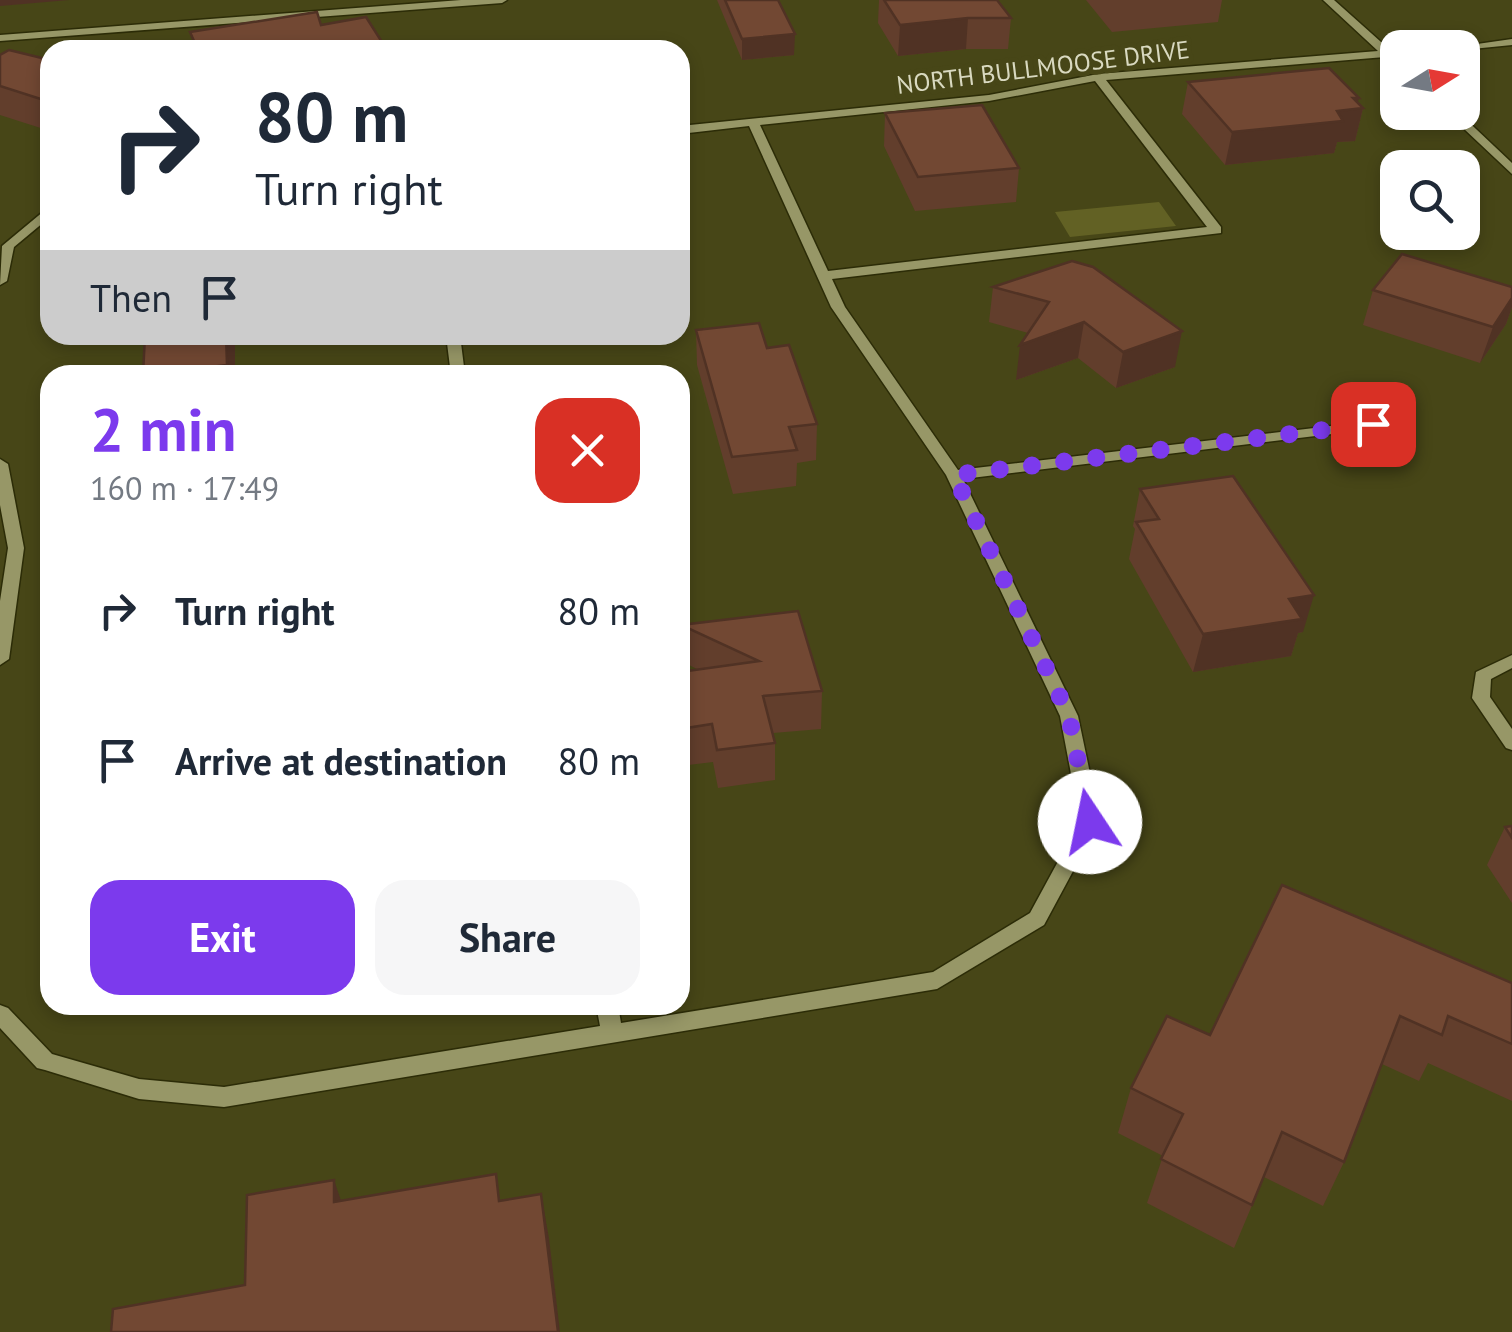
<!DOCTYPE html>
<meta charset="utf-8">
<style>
:root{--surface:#fff;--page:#f6f6f7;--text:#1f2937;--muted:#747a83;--accent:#7c3aed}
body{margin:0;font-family:"PT Sans",sans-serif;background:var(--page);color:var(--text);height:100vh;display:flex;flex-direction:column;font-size:38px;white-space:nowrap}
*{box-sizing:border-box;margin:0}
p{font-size:32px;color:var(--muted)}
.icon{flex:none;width:55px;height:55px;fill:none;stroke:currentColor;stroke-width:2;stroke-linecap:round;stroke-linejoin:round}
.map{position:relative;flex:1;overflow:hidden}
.sheet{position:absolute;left:40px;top:365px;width:650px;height:650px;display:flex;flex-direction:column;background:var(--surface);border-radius:30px;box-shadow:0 5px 15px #0003}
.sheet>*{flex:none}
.banner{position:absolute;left:40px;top:40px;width:650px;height:305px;border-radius:30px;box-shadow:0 5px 15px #0003;background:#fff;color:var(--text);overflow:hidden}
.needle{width:65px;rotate:79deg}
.tools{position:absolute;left:1380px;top:30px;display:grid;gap:20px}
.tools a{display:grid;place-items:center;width:100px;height:100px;border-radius:20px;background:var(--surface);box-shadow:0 5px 15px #0003;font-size:50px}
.pin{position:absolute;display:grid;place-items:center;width:85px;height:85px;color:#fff;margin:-42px;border-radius:20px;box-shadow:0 5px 15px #0006}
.me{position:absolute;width:110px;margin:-55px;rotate:349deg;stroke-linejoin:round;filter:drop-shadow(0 0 8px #0008)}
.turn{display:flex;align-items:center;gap:35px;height:210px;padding:0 50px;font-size:45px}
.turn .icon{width:130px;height:130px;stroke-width:2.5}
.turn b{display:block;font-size:70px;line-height:85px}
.then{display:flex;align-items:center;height:95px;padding:0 50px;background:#0003;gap:20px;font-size:38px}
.round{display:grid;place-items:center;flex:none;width:105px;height:105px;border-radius:30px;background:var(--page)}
.headline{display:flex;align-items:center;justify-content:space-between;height:170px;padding:0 50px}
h1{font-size:60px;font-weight:800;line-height:75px;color:var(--accent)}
.cta{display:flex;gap:20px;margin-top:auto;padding:20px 50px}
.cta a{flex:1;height:115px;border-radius:30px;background:var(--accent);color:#fff;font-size:40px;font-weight:800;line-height:115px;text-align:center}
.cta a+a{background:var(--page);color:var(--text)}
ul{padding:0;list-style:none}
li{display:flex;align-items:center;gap:30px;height:150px;padding:0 50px}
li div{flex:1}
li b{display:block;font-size:38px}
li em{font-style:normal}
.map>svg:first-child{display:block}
</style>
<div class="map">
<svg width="1512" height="1332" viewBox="0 0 1512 1332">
<rect width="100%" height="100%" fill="#474617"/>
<path fill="#626124" d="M1159,202L1176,226L1070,237L1055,212Z"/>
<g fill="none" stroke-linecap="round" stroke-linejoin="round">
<g stroke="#2c2c07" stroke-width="3">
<path id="minor" d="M461,0H507L502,3L0,41V35Z
M1323,0H1334L1390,50H1398V56L1390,59L1385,57L1106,80L1221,227V233L832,279L845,307L958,470L1373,421L1380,425L1373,429L963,479L1078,716L1100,821L1044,925L937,989L224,1107L139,1099L45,1070L37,1068L0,1028V1005L8,1008L52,1054L139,1079L224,1087L600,1026L596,1005H618L621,1023L933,972L1030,913L1080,821L1060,716L946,475L831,307L749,126L680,134V126L989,95L1098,74L1378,51ZM1095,81L1207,227L828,271L760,125L989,101Z
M1512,39V45L1462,50V48H1449Z
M1446,112H1458L1512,163V174Z
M50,206V217L14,247L7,281L0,285L2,246Z
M446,335H460L465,375H451Z
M0,459L8,464L24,548L9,659L0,665V601L8,548L0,505Z
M1512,655V668L1491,679L1490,697L1512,729V750L1506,748L1472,698L1476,672Z"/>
</g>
<use href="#minor" fill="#979767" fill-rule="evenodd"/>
</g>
<path fill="#623e2c" d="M717,0H778L794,55L742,60Z
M879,0H997L1011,18L1008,49H966L898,56L878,23Z
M1086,0H1222L1218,22L1112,32Z
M0,55L50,60V131L0,115Z
M1188,82L1358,102L1363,108L1355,141L1337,142L1334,153L1225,165L1182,114Z
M885,113L1019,168L1016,202L915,211L884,146Z
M1072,261L1175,367L1116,388L1078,358L1016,380L1028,333L989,322L993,287Z
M1512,287V307L1506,324L1480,363L1363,325L1373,290Z
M696,330L767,348L817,424L816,460L797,463L796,486L733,494L697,365Z
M1140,489L1303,632L1298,633L1291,656L1193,672L1129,559L1135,529L1133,526Z
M681,625L822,691L821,729L773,733L775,743V780L718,788L713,762L680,766V672L697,669L683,662Z
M1512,826V903L1487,865L1505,827Z
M1512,983V1101L1428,1063L1419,1081L1382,1064L1344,1162L1323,1206L1264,1177L1234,1248L1147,1203L1163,1156L1118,1133L1131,1088L1210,1035Z"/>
<path fill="#503224" d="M0,0H69L0,6Z
M968,18L966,49L898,56L900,25Z
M795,34L794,55L742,60V39Z
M1353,98H1359L1356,109L1363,108L1355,141L1337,142L1334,153L1225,165L1232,132L1337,111Z
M1512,298V307L1506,324L1480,363L1493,327Z
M1084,322L1078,358L1016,380L1020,345Z
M1182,331L1175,367L1116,388L1123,352Z
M226,335H235V375H149Z
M1314,595L1303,632L1298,633L1291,656L1193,672L1203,634L1289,599Z
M334,1180L349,1224L334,1202Z
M541,1194L549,1238L560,1332H558Z"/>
<path fill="#724833" stroke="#503224" stroke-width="2.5" d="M725,0H778L795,34L742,39Z
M884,0H997L1011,18H968L900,25Z
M317,12L321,25L366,17L387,50H198L190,32Z
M9,50L50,60V102L0,86V55Z
M1329,68L1359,98H1353L1363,108L1337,111L1343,121L1232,132L1188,82Z
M982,105L1019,168L918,177L885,113Z
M1402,254L1512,287V298L1493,327L1373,290Z
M1072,261L1093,267L1182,331L1123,352L1084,322L1020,345L1049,302L993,287Z
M759,323L767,348L789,345L817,424L789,427L797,450L732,457L696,330Z
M145,335H226L227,365L143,375Z
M1233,476L1314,595L1289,599L1302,619L1203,634L1136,522L1159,519L1140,489Z
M798,611L822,691L763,696L775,743L717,750L712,724L680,729V687L682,686L680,672L759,661L681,625Z
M1512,826V838L1505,827Z
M1282,885L1512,983V1044L1448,1016L1442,1035L1400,1016L1344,1162L1282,1132L1252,1205L1161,1159L1183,1114L1131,1088L1167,1016L1210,1035Z
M496,1174L499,1201L541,1194L558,1332H111L113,1309L245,1285L247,1195L334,1180V1202Z"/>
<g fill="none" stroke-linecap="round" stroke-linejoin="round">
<path stroke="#7c3aed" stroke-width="18" stroke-dasharray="0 32.4" d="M1090,822L1069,716L954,475L1373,424"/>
</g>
<g text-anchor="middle" stroke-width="10" stroke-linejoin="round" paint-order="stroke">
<g font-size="25" fill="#d9d9c0" stroke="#474617">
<text transform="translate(1043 67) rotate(-7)" y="9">NORTH BULLMOOSE DRIVE</text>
</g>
</g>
</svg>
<div class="tools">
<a><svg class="needle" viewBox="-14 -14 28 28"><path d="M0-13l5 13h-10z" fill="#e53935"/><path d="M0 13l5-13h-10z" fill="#747a83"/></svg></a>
<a><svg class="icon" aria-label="search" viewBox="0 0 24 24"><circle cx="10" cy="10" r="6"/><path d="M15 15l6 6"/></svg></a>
</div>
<div class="pin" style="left:1373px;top:424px;background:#d93025"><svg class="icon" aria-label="arrive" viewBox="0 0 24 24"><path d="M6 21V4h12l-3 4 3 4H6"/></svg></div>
<svg class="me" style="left:1090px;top:822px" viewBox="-20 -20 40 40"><circle r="19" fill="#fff"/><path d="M0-13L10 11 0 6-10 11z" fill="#7c3aed"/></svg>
<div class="banner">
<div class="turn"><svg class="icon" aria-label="right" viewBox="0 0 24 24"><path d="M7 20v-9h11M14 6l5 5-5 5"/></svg><div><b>80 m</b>Turn right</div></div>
<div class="then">Then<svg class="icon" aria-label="arrive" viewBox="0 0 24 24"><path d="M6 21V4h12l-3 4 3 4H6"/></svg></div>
</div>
<section class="sheet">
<div class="headline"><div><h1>2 min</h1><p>160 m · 17:49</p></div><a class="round" style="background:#d93025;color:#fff"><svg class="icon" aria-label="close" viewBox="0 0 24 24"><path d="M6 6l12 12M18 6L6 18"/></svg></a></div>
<ul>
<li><svg class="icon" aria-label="right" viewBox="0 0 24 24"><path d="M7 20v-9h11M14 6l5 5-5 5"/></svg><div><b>Turn right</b></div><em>80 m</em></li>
<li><svg class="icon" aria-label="arrive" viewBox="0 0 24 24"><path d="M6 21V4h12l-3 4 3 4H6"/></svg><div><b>Arrive at destination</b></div><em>80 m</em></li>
</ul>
<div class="cta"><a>Exit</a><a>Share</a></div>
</section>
</div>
